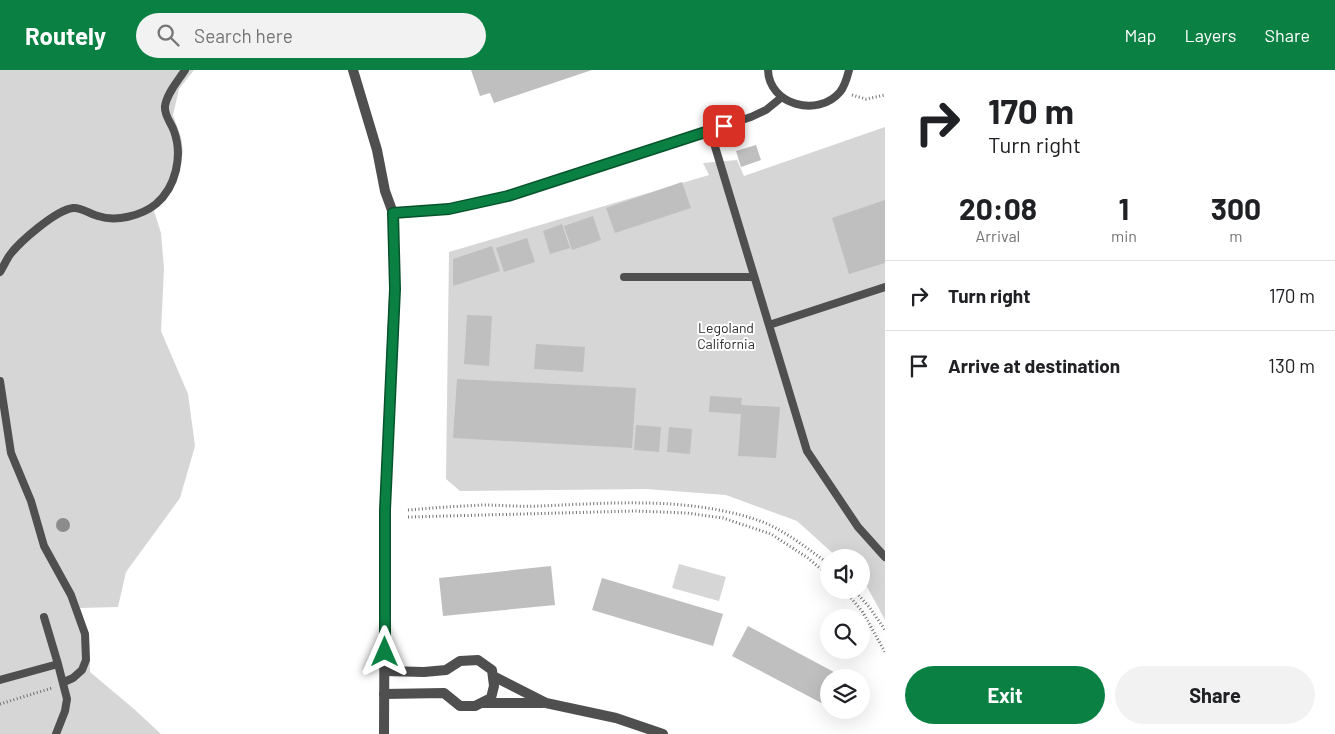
<!DOCTYPE html>
<style>
:root{--surface:#fff;--page:#f2f2f2;--text:#202124;--muted:#757577;--line:#e0e0e0;--accent:#0b8043}
body{margin:0;font-family:Barlow,sans-serif;background:var(--page);color:var(--text);height:100vh;display:flex;flex-direction:column;font-size:19px;white-space:nowrap}
*{box-sizing:border-box;margin:0}
p{font-size:16px;color:var(--muted)}
.icon{flex:none;width:28px;height:28px;fill:none;stroke:currentColor;stroke-width:2;stroke-linecap:round;stroke-linejoin:round}
.map{position:relative;flex:1;overflow:hidden}
.details{display:flex;flex-direction:column;background:var(--surface);width:450px}
.details>*{flex:none}
.hud{background:#fff;color:var(--text);overflow:hidden}
.tools{position:absolute;left:820px;top:479px;display:grid;gap:10px}
.tools a{display:grid;place-items:center;width:50px;height:50px;border-radius:50%;background:var(--surface);box-shadow:0 5px 20px #0002;font-size:25px}
.pin{position:absolute;display:grid;place-items:center;width:42px;height:42px;color:#fff;margin:-21px;border-radius:10px;box-shadow:0 2px 8px #0006}
.me{position:absolute;width:55px;margin:-28px;rotate:0deg;stroke-linejoin:round;filter:drop-shadow(0 0 4px #0008)}
.turn{display:flex;align-items:center;gap:18px;height:105px;padding:0 20px;font-size:22px}
.turn .icon{width:65px;height:65px;stroke-width:2.5}
.turn b{display:block;font-size:35px;line-height:42px}
.eta{display:flex;justify-content:space-evenly;align-items:center;height:85px;text-align:center}
.eta b{font-size:30px;font-weight:700;line-height:35px}
.action{display:flex;gap:10px;margin-top:auto;padding:10px 20px}
.action a{flex:1;height:58px;border-radius:30px;background:var(--accent);color:#fff;font-size:20px;font-weight:700;line-height:58px;text-align:center}
.action a+a{background:var(--page);color:var(--text)}
ul{padding:0;list-style:none}
li{display:flex;align-items:center;gap:15px;height:70px;padding:0 20px;border-top:1px solid var(--line)}
li div{flex:1}
li b{display:block;font-size:19px}
li em{font-style:normal}
header{display:flex;align-items:center;gap:30px;box-sizing:border-box;height:70px;padding:0 25px;background:var(--accent);color:#fff}
header strong{font-size:24px}
nav{display:flex;gap:28px;margin-inline-start:auto;font-size:18px}
.search{width:350px;height:45px;background:var(--page);display:flex;align-items:center;gap:12px;box-sizing:border-box;padding:0 18px;border-radius:28px;color:var(--muted);font-size:19px}
main{display:flex;flex:1;min-height:0}
.map>svg:first-child{display:block}
</style>
<header>
<strong>Routely</strong>
<div class="search"><svg class="icon" aria-label="search" viewBox="0 0 24 24"><circle cx="10" cy="10" r="6"/><path d="M15 15l6 6"/></svg>Search here</div>
<nav><a>Map</a><a>Layers</a><a>Share</a></nav>
</header>
<main>
<div class="map">
<svg width="885" height="664" viewBox="0 0 885 664">
<rect width="100%" height="100%" fill="#fff"/>
<path fill="#d6d6d6" d="M0,0H194L179,19L173,45L181,67L183,82L179,100L173,119L154,141L161,163L164,199L161,261L188,324L195,376L180,428L126,502L118,537L80,538L89,564L90,602L134,639L161,664H0Z
M885,57V550L865,513L861,510V488L837,487L797,451L726,425L646,419L460,421L446,409L449,182L709,105L703,93L737,90L744,106Z
M679,494L726,507L719,531L672,518Z"/>
<path fill="#bfbfbf" d="M471,0H592L494,33L490,23L480,26Z
M756,75L761,90L741,97L736,81Z
M682,112L691,138L615,163L606,138Z
M885,130V193L849,204L832,148Z
M593,146L601,170L572,180L564,156Z
M562,154L570,178L550,184L543,161Z
M527,168L535,192L504,202L496,178Z
M492,176L500,201L453,216V189Z
M467,245L492,246L489,296L464,294Z
M536,274L585,277L583,302L534,299Z
M457,309L636,318L632,378L453,368Z
M710,326L742,328L741,335L780,337L776,388L738,386L741,344L709,342Z
M636,355L661,357L659,382L634,380Z
M669,357L692,359L690,384L667,382Z
M551,496L555,535L443,546L439,508Z
M602,508L723,544L713,576L592,540Z
M748,556L845,608H829V637L732,586Z"/>
<g fill="none" stroke-linecap="round" stroke-linejoin="round">
<path stroke="#717171" stroke-width="3" stroke-dasharray="1 2.5" stroke-linecap="butt" d="M852,25L866,29L885,25
M408,440C433,438 458,436 484,435C502,435 521,437 540,436C610,433 683,427 751,448C780,456 805,477 829,494
M408,447L635,441L687,443L723,448L771,464L808,488L829,506
M844,520L862,541L885,582
M854,520L870,538L885,560
M0,634L52,618"/>
<path stroke="#4f4f4f" stroke-width="8" d="M768,0C769,35 818,48 840,22C845,16 847,8 849,0
M710,60L807,381L858,457L885,487
M393,143L449,139L507,126L751,47L766,40L782,27
M0,202C3,197 6,191 9,186C19,172 56,140 73,138C81,137 90,144 98,146C116,152 141,146 156,134C176,117 183,86 174,61C171,52 164,46 165,36C167,23 178,11 185,0
M624,207H754
M769,255L885,217
M0,311L11,383L31,431L44,476L71,525L85,564L86,590L82,600L73,608L64,612
M44,547L58,594
M0,610L58,594L67,629L65,641L56,664"/>
<path stroke="#4f4f4f" stroke-width="10" d="M493,606L546,633L616,648L663,664
M384,624L444,623L460,636H475L491,628L494,616L492,600L478,590L460,591L446,600L424,602L385,601
M483,633H543"/>
<path stroke="#4f4f4f" stroke-width="10" d="M353,0L377,80L385,121L393,143L395,204L385,440L384,664"/>
</g>
<circle fill="#8c8c8c" cx="63" cy="455" r="7"/>
<g fill="none" stroke-linecap="round" stroke-linejoin="round">
<g stroke="#07532c" stroke-width="12">
<path id="route" d="M385,582V440L395,219L393,143L449,139L508,126L724,56"/>
</g>
<use href="#route" stroke="#0b8043" stroke-width="9"/>
</g>
<g text-anchor="middle" stroke-width="4" stroke-linejoin="round" paint-order="stroke">
<g font-size="14" fill="#2d2d2d" stroke="#fff">
<text x="726" y="263">Legoland<tspan x="726" dy="16">California</tspan></text>
</g>
</g>
</svg>
<div class="tools">
<a><svg class="icon" aria-label="sound" viewBox="0 0 24 24"><path d="M4 9h4l5-4v14l-5-4H4zM17 9q2 3 0 6"/></svg></a>
<a><svg class="icon" aria-label="search" viewBox="0 0 24 24"><circle cx="10" cy="10" r="6"/><path d="M15 15l6 6"/></svg></a>
<a><svg class="icon" aria-label="layers" viewBox="0 0 24 24"><path d="M12 4l9 5-9 5-9-5zM3 14l9 5 9-5"/></svg></a>
</div>
<div class="pin" style="left:724px;top:56px;background:#d93025"><svg class="icon" aria-label="arrive" viewBox="0 0 24 24"><path d="M6 21V4h12l-3 4 3 4H6"/></svg></div>
<svg class="me" style="left:385px;top:582px" viewBox="-20 -20 40 40"><path d="M0-17L14 15 0 8-14 15z" fill="#0b8043" stroke="#fff" stroke-width="4"/></svg>
</div>
<section class="details">
<div class="hud">
<div class="turn"><svg class="icon" aria-label="right" viewBox="0 0 24 24"><path d="M7 20v-9h11M14 6l5 5-5 5"/></svg><div><b>170 m</b>Turn right</div></div>
</div>
<div class="eta">
<div><b>20:08</b><p>Arrival</p></div>
<div><b>1</b><p>min</p></div>
<div><b>300</b><p>m</p></div>
</div>
<ul>
<li><svg class="icon" aria-label="right" viewBox="0 0 24 24"><path d="M7 20v-9h11M14 6l5 5-5 5"/></svg><div><b>Turn right</b></div><em>170 m</em></li>
<li><svg class="icon" aria-label="arrive" viewBox="0 0 24 24"><path d="M6 21V4h12l-3 4 3 4H6"/></svg><div><b>Arrive at destination</b></div><em>130 m</em></li>
</ul>
<div class="action"><a>Exit</a><a>Share</a></div>
</section>
</main>
